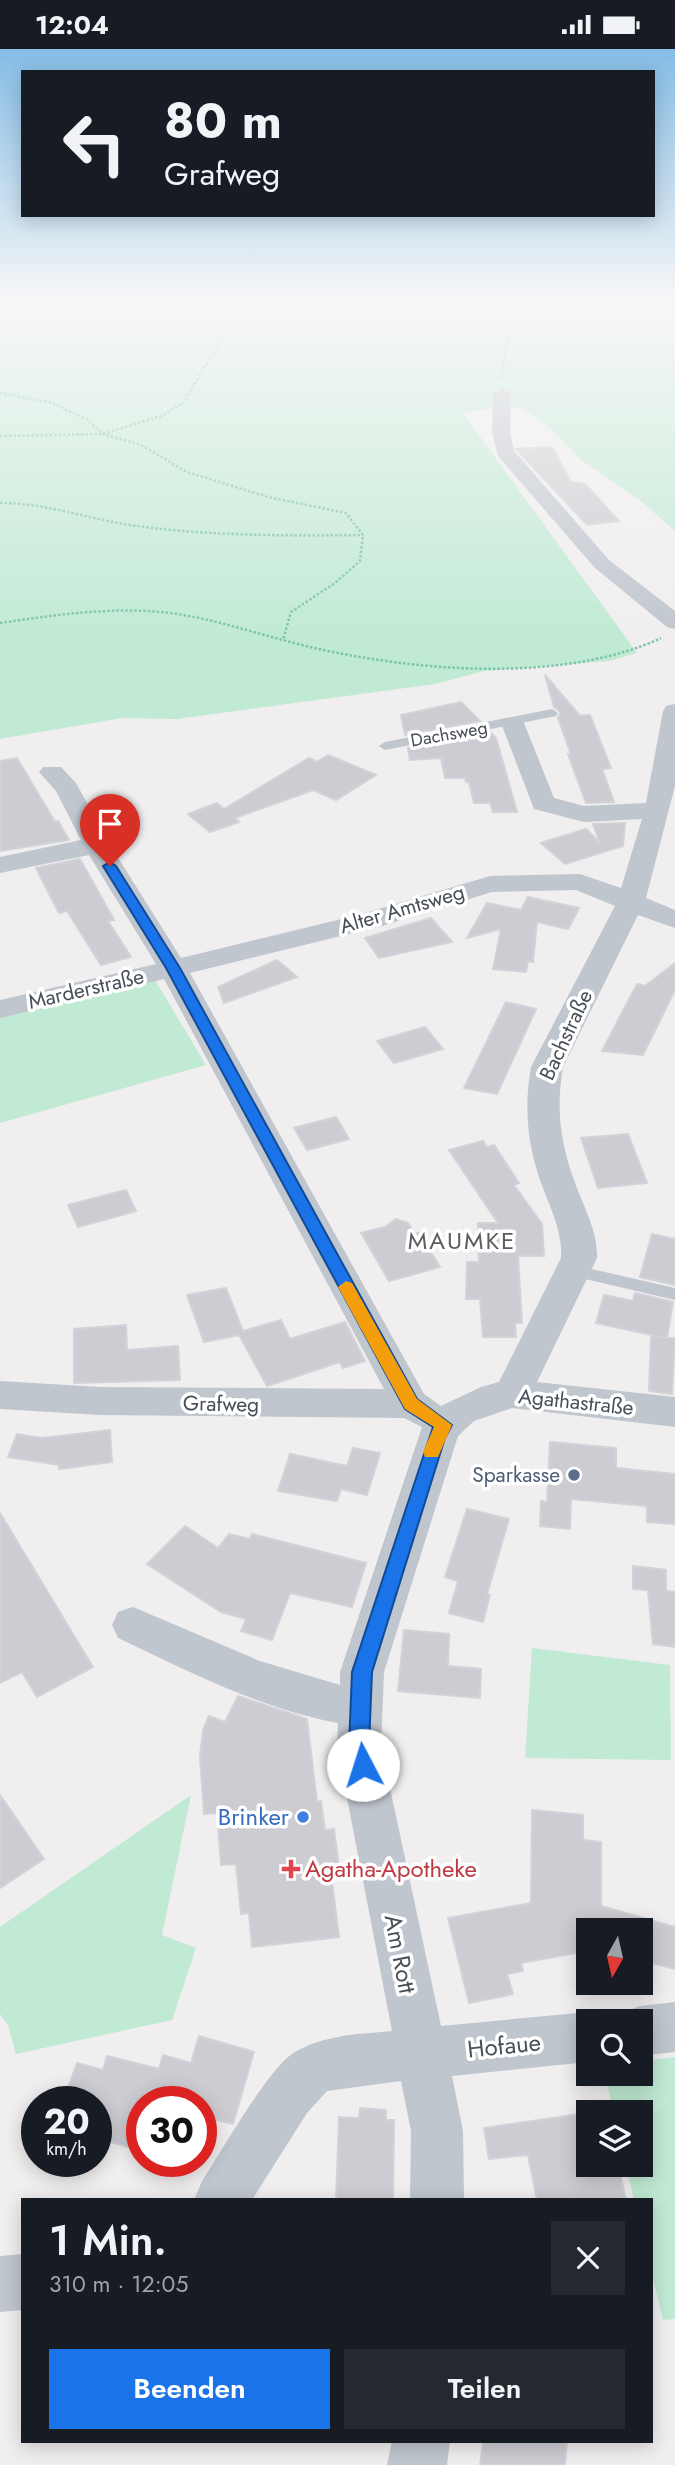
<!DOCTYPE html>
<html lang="de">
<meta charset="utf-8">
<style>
:root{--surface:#171b24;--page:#242831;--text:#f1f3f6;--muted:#9ea1a6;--accent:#1a73e8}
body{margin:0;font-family:Jost,sans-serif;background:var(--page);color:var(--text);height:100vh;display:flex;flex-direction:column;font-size:26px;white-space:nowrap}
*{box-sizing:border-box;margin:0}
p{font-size:23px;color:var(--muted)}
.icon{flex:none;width:38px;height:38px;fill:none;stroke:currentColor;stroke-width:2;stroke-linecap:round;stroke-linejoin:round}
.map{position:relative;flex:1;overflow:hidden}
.details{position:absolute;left:21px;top:2149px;width:632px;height:245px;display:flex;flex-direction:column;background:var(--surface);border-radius:0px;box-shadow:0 4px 18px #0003}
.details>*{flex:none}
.banner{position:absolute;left:21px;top:21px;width:634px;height:147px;border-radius:0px;box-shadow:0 4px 18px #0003;background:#171b24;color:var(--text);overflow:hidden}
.needle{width:46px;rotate:188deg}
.buttons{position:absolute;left:576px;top:1869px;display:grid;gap:14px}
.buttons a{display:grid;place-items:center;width:77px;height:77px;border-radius:0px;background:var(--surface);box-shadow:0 4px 18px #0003;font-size:35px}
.speed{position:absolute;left:21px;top:2037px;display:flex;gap:14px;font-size:35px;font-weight:700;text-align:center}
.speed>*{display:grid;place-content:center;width:91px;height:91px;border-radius:50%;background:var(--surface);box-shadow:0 4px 18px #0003;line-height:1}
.speed small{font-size:18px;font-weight:400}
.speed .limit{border:10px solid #d22;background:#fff;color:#111}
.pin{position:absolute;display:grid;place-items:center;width:60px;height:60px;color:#fff;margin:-72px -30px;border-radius:50% 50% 50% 0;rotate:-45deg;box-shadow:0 0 7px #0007}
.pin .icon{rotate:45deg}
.me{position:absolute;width:77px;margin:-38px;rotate:355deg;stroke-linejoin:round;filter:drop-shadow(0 0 5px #0008)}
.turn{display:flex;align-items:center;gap:24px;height:147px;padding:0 28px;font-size:32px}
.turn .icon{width:91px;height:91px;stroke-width:2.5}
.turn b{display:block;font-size:49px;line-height:60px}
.round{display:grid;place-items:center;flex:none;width:74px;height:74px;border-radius:0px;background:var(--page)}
.overview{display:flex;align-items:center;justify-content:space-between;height:119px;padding:0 28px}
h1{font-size:42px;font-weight:600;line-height:52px}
.action{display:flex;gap:14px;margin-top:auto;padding:14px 28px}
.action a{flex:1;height:80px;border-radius:0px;background:var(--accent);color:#fff;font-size:28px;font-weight:600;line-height:80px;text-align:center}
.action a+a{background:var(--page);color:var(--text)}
.status{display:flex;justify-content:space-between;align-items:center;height:49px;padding:0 35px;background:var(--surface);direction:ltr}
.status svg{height:19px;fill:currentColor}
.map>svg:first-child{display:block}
</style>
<div class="status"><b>12:04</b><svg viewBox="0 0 49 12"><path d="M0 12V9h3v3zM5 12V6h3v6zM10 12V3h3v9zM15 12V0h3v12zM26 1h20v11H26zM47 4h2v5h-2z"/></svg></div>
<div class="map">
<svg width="675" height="2416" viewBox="0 0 675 2416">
<rect width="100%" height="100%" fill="#f0eeee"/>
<path fill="#c0ead4" d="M0,254H675V482L641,452L581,411L551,380L524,360L507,359L508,341L496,340L491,359L463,364L637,604L609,612L484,622L435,635L177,670L122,669L0,690Z
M155,931L206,1016L0,1074V966Z
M532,1599L670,1616L671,1711L525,1709Z
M191,1746L162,1886L196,1899L172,1971L16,2005L8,1976L0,1965V1878Z
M675,2008V2270L663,2271L651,2221V2151H634L626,2116H640V2063H614L604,2025H640L641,2012Z"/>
<path fill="#ccccd2" stroke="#d2d3d8" stroke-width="2" d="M552,398L571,433L585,435L619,472L587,476L516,400Z
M545,626L580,667L590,666L611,719L602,720L614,753L586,754L568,705H571L558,669L561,663L554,658Z
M461,653L480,672L405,686L401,666Z
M490,683L496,689L517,763H493L490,754H474L469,733H466L465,729H445L441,709L410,711L408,699Z
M328,706L376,726L336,751L313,741L235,769L239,773L210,783L188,765L217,754L224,760L309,709L317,713Z
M17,709L55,773L58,772L69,791L0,802V712Z
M625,774L623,797L565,815L541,794L586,780L600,794L593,775Z
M80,810L114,871L108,872L131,908L101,916L67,862L59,864L36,819Z
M528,848L579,859L568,880L537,873L533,913L528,912L526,923L493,920L501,880L467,889L487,854L521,861Z
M431,869L452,893L379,909L365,889Z
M277,911L297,928L224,954L218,938Z
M675,914V941L643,1006L602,1002L637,935L645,937Z
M506,953L536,960L497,1045L464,1039Z
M425,978L443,1000L394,1014L377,992Z
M336,1068L349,1090L307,1101L294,1079Z
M628,1085L647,1134L598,1139L581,1089Z
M483,1092L487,1098L494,1096L519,1134L514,1136L542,1175L544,1207H518L522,1274H515L516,1288H483L480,1250H466L467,1213H479L478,1174H498L449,1101Z
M126,1141L136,1162L78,1178L68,1156Z
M396,1170L408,1174L415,1185L419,1184L440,1218L389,1232L361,1184L385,1178Z
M652,1185L675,1190V1236L640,1228Z
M226,1239L243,1282L281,1271L290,1290L345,1273L365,1312L343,1319L340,1313L267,1337L239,1286L204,1293L187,1246Z
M635,1244L673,1253L667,1289H675L672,1345L649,1342L651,1288L666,1289L596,1274L604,1246L633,1252Z
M126,1276L127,1301L178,1297L180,1331L74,1334V1280Z
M110,1381L112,1413L59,1420V1416L8,1408L17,1385L42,1389Z
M550,1393L616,1399V1419L675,1425V1475L647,1473V1457L571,1450L570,1480L540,1477L541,1452L547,1453Z
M353,1399L380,1404L367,1446L341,1440L337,1452L278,1442L290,1405L347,1417Z
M467,1460L509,1470L487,1545L490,1546L483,1573L449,1564L458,1532L445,1528Z
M0,1464L93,1618L37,1648L22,1623L0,1634Z
M185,1477L218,1499L229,1485L250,1490L252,1485L366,1514L352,1558L290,1544L272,1591L241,1582L246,1570L221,1563L147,1515Z
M633,1517L666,1521V1542L675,1543V1598L653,1595L648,1541L633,1540Z
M404,1581L449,1585L448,1617L481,1620L480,1649L398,1642Z
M238,1647L307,1670L317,1753L321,1752L325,1781L334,1780L340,1824L331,1825L339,1888L252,1898L249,1864L241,1865L236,1815L221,1816L217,1764L204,1765L200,1707L203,1681L209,1667L225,1673Z
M0,1746L44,1810L0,1839Z
M532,1761L583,1766V1791L601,1793V1857L675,1878V1920L640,1911V1881H581L587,1902L521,1914L523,1922L507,1925L513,1945L469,1954L448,1869L531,1854Z
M199,1987L254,2003L233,2075L201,2067V2053H142V2081L135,2100L96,2089V2053H63L77,2014L103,2021L107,2007L159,2020L163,2006L191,2014Z
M360,2059L386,2061V2071H394L393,2151H336L339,2068L359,2069Z
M588,2064V2116H618L626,2151H537L528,2106L489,2110L484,2079Z
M483,2392H567L565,2416H480Z"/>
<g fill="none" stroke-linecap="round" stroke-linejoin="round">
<path stroke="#7bc4a7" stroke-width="2.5" stroke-dasharray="2.5 2" stroke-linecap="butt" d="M501,329L508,290L526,254
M0,344L52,354L88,371L103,385L141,396L187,423L268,448L346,464L363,486L360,512L335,534L291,563L283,591
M0,387L103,385L164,366L184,353L229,277L270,254
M0,454C48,454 91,471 137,477C212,487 288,487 363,486
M0,574C56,566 113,557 170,564C217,570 263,587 310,598C414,622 562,635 661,589"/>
<path fill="#c0c6ce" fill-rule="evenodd" d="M552,660L558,664L556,667L385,701L379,697L385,693Z
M574,1216L675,1239V1251L568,1226L565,1222L568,1218Z"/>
<path fill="#c0c6ce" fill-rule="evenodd" d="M502,339L511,344L510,383L514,402L609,511L675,562V580L667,578L595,519L498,407L492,383L493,344Z
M675,655V737L646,849L675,861V879L638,866L563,1018C556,1058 560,1093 574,1131C583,1157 598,1182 597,1209L537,1333L675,1348V1378L512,1359L474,1372L458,1387L384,1623L381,1697L441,1977L588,1963L607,1972H588V2013L452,2027L463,2082L464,2151H410L411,2082L401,2032L327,2042L307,2064L252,2151H194L202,2132C221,2103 267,2022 292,2005C321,1986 359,1985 392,1982L337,1697L338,1674C261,1660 188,1622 118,1589L112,1576L118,1563L133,1558L260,1612L340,1636V1623L422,1378L404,1369L100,1366L0,1360V1332L100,1338L384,1340L164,930L0,969V951L156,915L89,806L0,824V808L81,791L56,742L39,723L43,718H61L76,734L110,796L181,909L362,865L490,827L580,825L621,839L642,770L584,773L534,760L501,674L504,669H522L554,749L584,757L646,754L663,662L666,657ZM576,841L615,857L531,1018C524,1057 527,1093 540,1131C549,1157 563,1182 561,1209L499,1333L481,1338L441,1357L424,1345L190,924L382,877L492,843Z
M675,1953V2003L640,2007V1972H619L622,1964L640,1957Z
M23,2205V2261L0,2263V2207Z
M392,2392H450L447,2416H387Z"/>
</g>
<linearGradient id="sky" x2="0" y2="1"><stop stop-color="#85bde6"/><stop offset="0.43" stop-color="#f8f7f7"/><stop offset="1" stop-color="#f8f7f7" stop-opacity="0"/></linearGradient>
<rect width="675" height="592" fill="url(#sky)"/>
<path fill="#1a73e8" stroke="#114b97" stroke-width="2" d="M110,813L116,817L180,919L417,1350L452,1376L445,1389L372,1623L369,1697L373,1716L370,1723L363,1725L356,1723L349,1697L352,1623L433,1378L405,1360L166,919L103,817Z"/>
<path fill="#f59e0b" d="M346,1232L352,1234L417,1350L452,1376L438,1408H425L423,1403L434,1378L405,1360L338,1238Z"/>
<circle fill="#5c6f8a" stroke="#fff" stroke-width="2.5" cx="574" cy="1426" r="7"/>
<circle fill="#3f7fe0" stroke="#fff" stroke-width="2.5" cx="303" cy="1768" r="7"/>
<path fill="#e0444e" stroke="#fff" stroke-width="2.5" d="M287.5 1809.5h7v7h7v7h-7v7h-7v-7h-7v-7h7z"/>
<g text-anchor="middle" stroke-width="7" stroke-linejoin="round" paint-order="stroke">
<g font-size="18" fill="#484f59" stroke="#fff">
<text transform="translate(449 685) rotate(-10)" y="6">Dachsweg</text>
</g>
<g font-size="21" fill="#484f59" stroke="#fff">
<text transform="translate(402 860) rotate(-16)" y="7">Alter Amtsweg</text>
<text transform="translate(86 940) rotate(-13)" y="7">Marderstraße</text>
<text transform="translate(566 986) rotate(-65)" y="7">Bachstraße</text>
<text transform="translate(576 1353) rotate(6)" y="7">Agathastraße</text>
<text transform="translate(221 1355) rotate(1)" y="7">Grafweg</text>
</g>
<g font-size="21" fill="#4e5e75" stroke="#fff" text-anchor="end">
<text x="560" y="1433">Sparkasse</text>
</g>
<g font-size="24" letter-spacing="2" fill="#5b5d62" stroke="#fff">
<text x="462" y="1200">MAUMKE</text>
</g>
<g font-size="24" fill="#366cbe" stroke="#fff" text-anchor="end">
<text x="289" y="1776">Brinker</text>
</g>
<g font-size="24" fill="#be3a42" stroke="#fff" text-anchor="start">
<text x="305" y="1828">Agatha-Apotheke</text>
</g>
<g font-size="24" fill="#484f59" stroke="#fff">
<text transform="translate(400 1905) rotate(79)" y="8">Am Rott</text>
<text transform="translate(504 1997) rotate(-6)" y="8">Hofaue</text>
</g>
</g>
</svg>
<div class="buttons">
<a><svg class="needle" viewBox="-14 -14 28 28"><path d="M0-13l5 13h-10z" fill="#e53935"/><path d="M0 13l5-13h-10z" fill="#9ea1a6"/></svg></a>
<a><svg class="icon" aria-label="search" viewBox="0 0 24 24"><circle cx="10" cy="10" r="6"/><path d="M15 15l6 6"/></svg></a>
<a><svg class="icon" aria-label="layers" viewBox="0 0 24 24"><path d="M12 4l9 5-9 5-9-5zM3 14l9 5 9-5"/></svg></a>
</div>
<div class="speed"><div>20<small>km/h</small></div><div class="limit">30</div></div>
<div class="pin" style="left:110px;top:817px;background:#d93025"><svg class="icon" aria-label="arrive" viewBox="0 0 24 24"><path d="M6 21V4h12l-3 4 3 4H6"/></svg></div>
<svg class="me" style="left:363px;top:1716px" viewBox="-20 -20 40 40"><circle r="19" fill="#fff"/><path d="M0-13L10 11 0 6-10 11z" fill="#1a73e8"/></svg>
<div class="banner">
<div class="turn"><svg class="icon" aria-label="left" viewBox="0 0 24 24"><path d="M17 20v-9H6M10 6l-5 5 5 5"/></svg><div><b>80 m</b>Grafweg</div></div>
</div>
<section class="details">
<div class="overview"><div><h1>1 Min.</h1><p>310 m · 12:05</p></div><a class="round"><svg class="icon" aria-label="close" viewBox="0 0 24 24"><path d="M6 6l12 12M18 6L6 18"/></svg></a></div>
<div class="action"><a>Beenden</a><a>Teilen</a></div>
</section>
</div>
